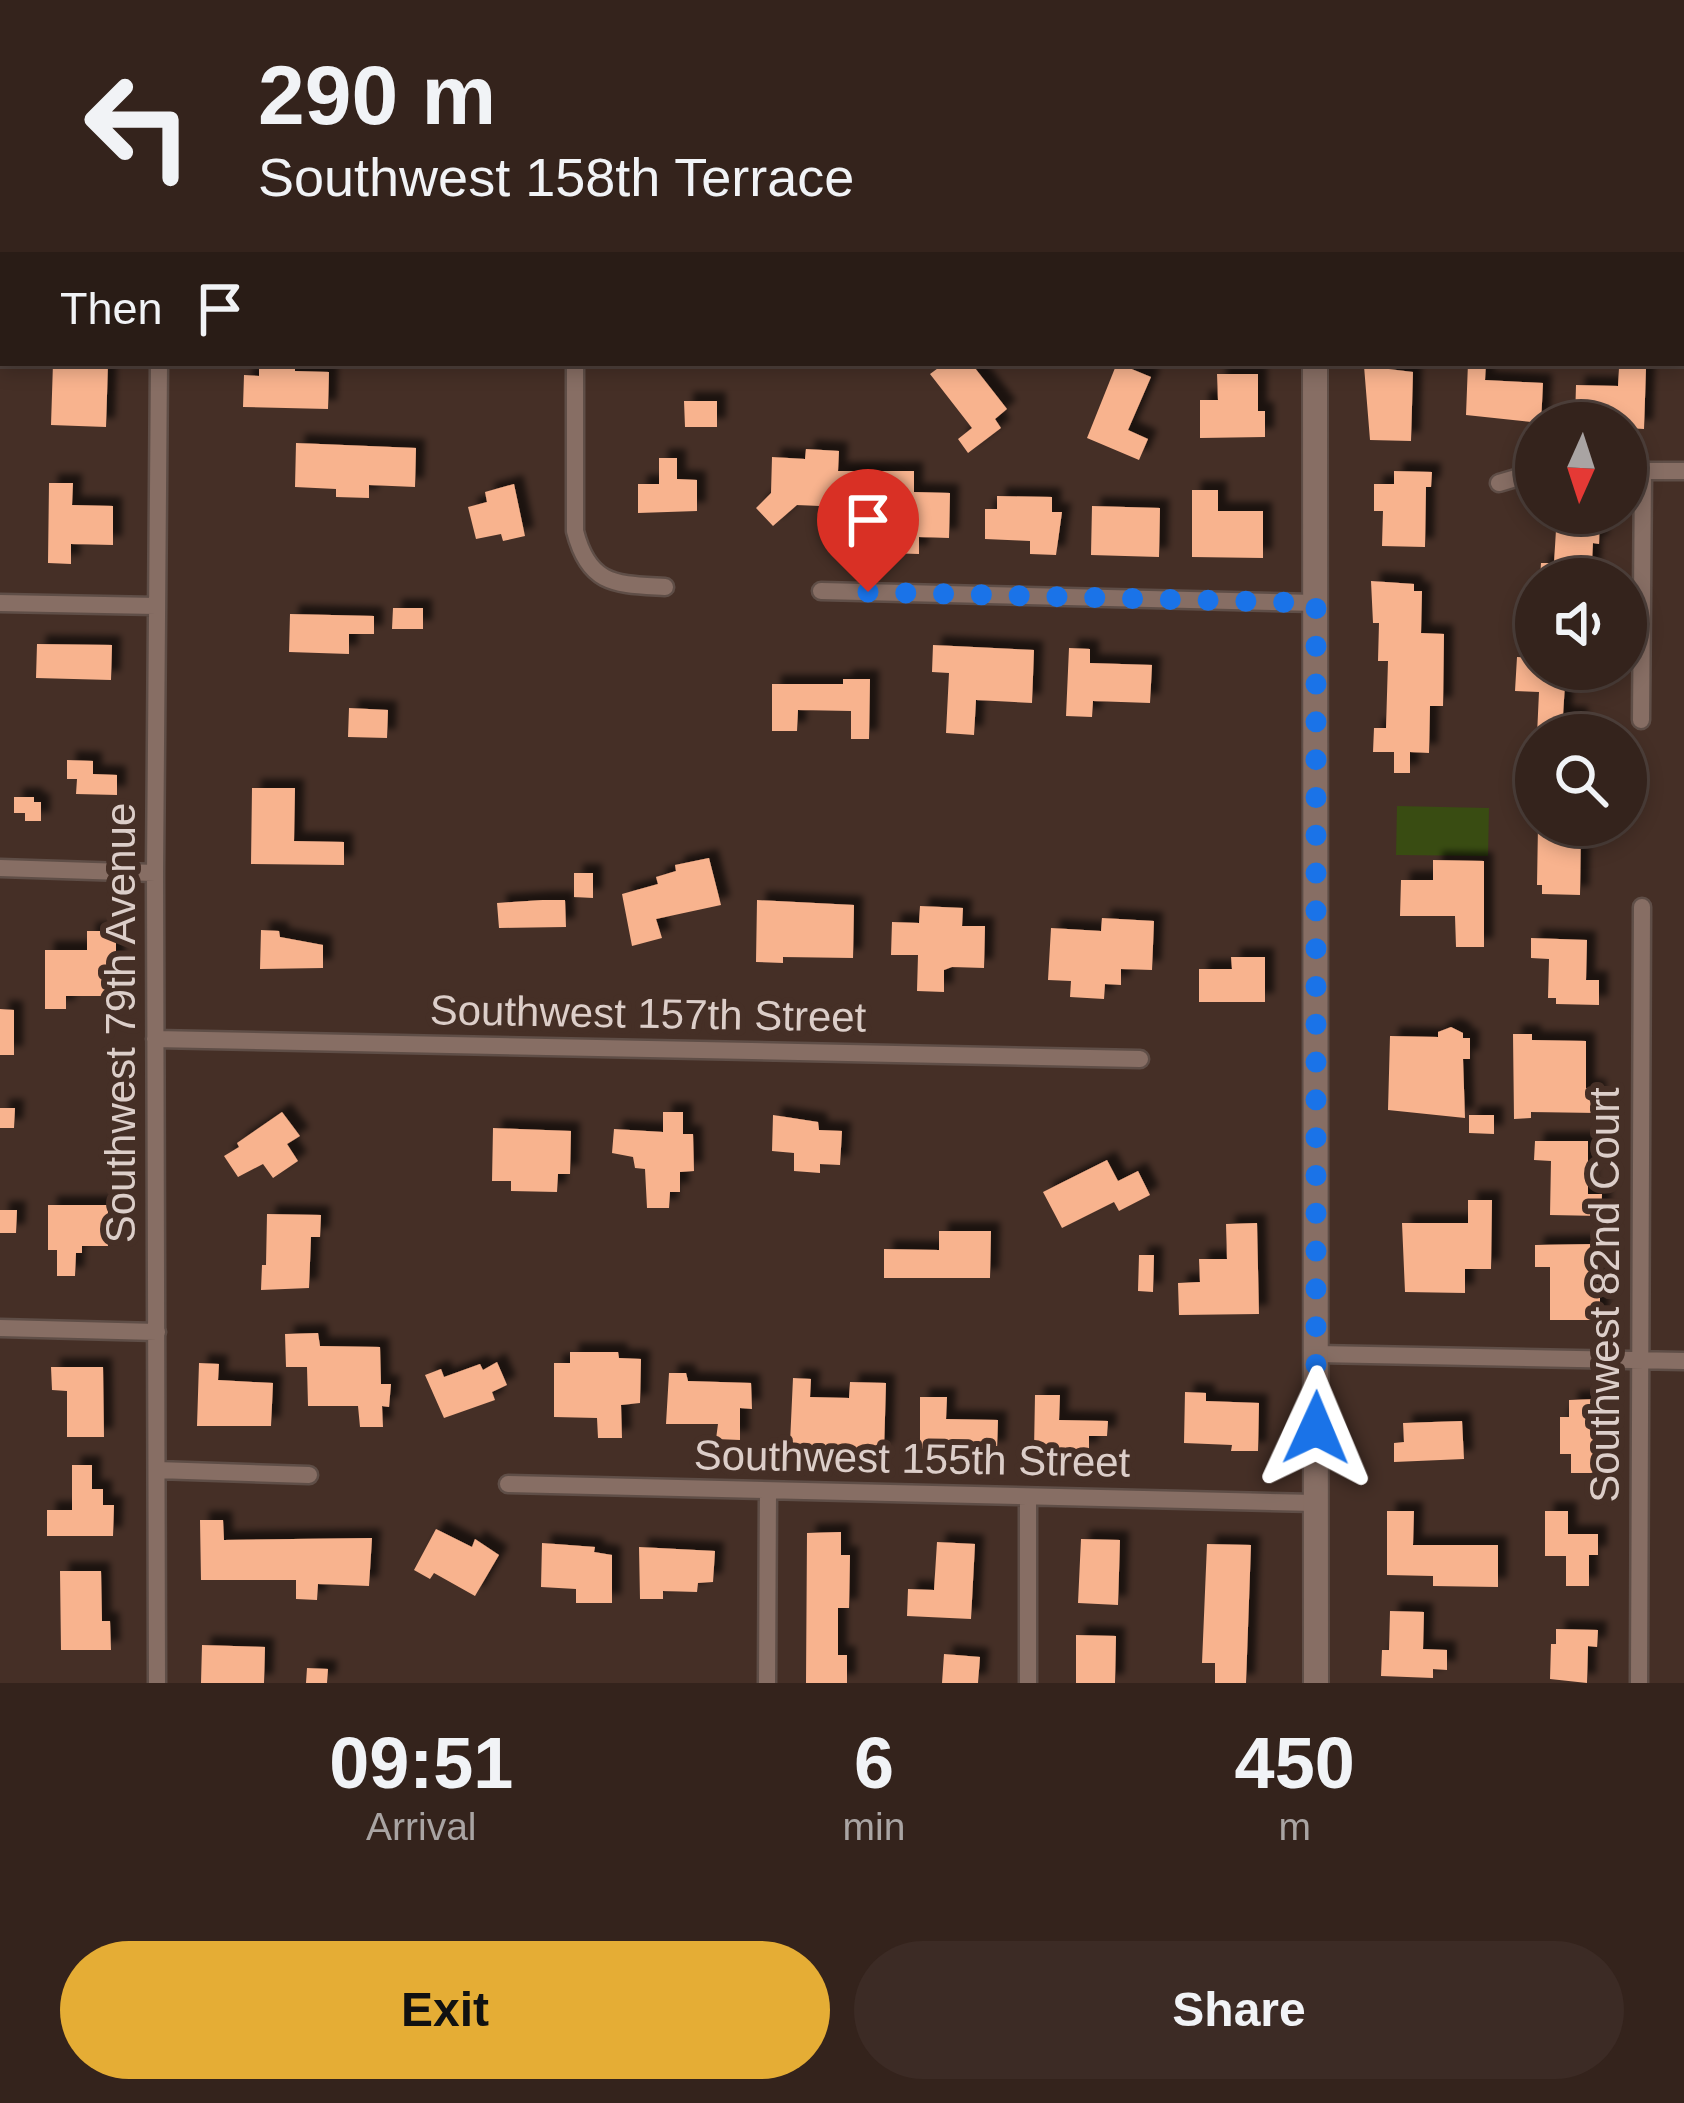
<!DOCTYPE html>
<style>
:root{--surface:#34231c;--page:#3c2b25;--text:#f1f3f6;--muted:#a9a4a3;--line:#4e403b;--accent:#e5ad35}
body{margin:0;font-family:Arial,sans-serif;background:var(--page);color:var(--text);height:100vh;display:flex;flex-direction:column;font-size:45px;white-space:nowrap}
*{box-sizing:border-box;margin:0}
p{font-size:39px;color:var(--muted)}
.icon{flex:none;width:66px;height:66px;fill:none;stroke:currentColor;stroke-width:2;stroke-linecap:round;stroke-linejoin:round}
.map{position:relative;height:1683px;overflow:hidden}
.side{display:flex;flex-direction:column;background:var(--surface);flex:1}
.side>*{flex:none}
.top-card{position:absolute;left:0px;top:0px;width:1686px;height:366px;box-shadow:0 6px 18px #0003,0 0 0 3px var(--line);background:#34231c;color:var(--text);overflow:hidden}
.needle{width:78px;rotate:183deg}
.fabs{position:absolute;left:1515px;top:402px;display:grid;gap:24px}
.fabs a{display:grid;place-items:center;width:132px;height:132px;border-radius:50%;background:var(--surface);box-shadow:0 6px 18px #0003,0 0 0 3px var(--line);font-size:60px}
.pin{position:absolute;display:grid;place-items:center;width:102px;height:102px;color:#fff;margin:-123px -51px;border-radius:50% 50% 50% 0;rotate:-45deg;box-shadow:0 0 12px #0007}
.pin .icon{rotate:45deg}
.me{position:absolute;width:132px;margin:-66px;rotate:1deg;stroke-linejoin:round;filter:drop-shadow(0 0 9px #0008)}
.turn{display:flex;align-items:center;gap:42px;height:252px;padding:0 60px;font-size:54px}
.turn .icon{width:156px;height:156px;stroke-width:2.5}
.turn b{display:block;font-size:84px;line-height:102px}
.then{display:flex;align-items:center;height:114px;padding:0 60px;background:#0003;gap:24px;font-size:45px}
.eta{display:flex;justify-content:space-evenly;align-items:center;height:204px;text-align:center}
.eta b{font-size:72px;font-weight:700;line-height:84px}
.primary-button{display:flex;gap:24px;margin-top:auto;padding:24px 60px}
.primary-button a{flex:1;height:138px;border-radius:72px;background:var(--accent);color:#111;font-size:48px;font-weight:700;line-height:138px;text-align:center}
.primary-button a+a{background:var(--page);color:var(--text)}
.map>svg:first-child{display:block}
</style>
<div class="map">
<svg width="1684" height="1683" viewBox="0 0 1684 1683">
<defs>
<filter id="shadow"><feDropShadow dx="9" dy="-9" stdDeviation="3" flood-color="#0009"/></filter>
</defs>
<rect width="100%" height="100%" fill="#452f26"/>
<path fill="#394c12" d="M1397,806L1489,808L1488,856L1396,855Z"/>
<path fill="#f8b38e" filter="url(#shadow)" d="M53,363H108L106,427L51,425Z
M259,363H295V371L329,372L328,409L243,407L244,375L259,376Z
M945,363H971L1007,409L995,419L1001,428L968,453L958,439L972,428L930,374Z
M1117,363L1151,377L1128,430L1148,439L1139,460L1087,438Z
M1468,363H1486L1485,380L1543,383L1541,423L1466,415Z
M1364,366L1413,372L1411,441L1370,440Z
M1619,368H1646L1644,429L1626,428V423L1615,420H1575L1576,385L1618,386Z
M1217,374H1258V411H1265V437L1200,438V400H1218Z
M684,401H717V427H685Z
M296,443L416,448L415,487L369,485V498L336,497V489L295,487Z
M806,449L839,451L838,471H914V492L950,493L949,538L919,537V554L886,553L887,509L797,505L773,526L756,508L771,493L772,457L805,459Z
M659,458H677V479L697,480V511L638,513V484H659Z
M1394,471L1432,472L1431,487H1426L1425,547L1382,546L1383,511H1374V484H1394Z
M49,483H73L72,505L113,506V545L71,544V564L48,563Z
M514,484L525,536L503,541L501,534L476,539L468,507L487,502L485,492Z
M1192,490H1218V511H1263V558L1192,557Z
M997,496L1052,497V512H1062L1056,555L1030,554V541L985,539V509H997Z
M1092,506L1160,508L1159,557L1091,555Z
M1557,513H1600L1599,544L1593,543L1591,579H1540L1541,563H1554Z
M1371,581L1414,584V591H1422L1421,633L1444,634L1443,706H1430L1429,753L1410,752V773H1394V752H1373L1374,728H1386L1388,661H1378L1379,623H1373Z
M393,608H423V629H392Z
M290,614L374,616V634H349V654L289,652Z
M37,644L112,645L111,680L36,678Z
M933,645L1034,650L1032,703L976,700L974,735L946,733L949,673L932,672Z
M1069,648L1090,649V663L1152,665L1150,703L1093,701L1092,717L1066,716Z
M1517,657L1536,658V669H1566L1563,715L1579,716V735H1537L1539,692L1515,691Z
M843,679H870L869,739H851V711L798,710L797,731H772V684H843Z
M349,708L388,710L387,738L348,737Z
M67,760L93,761V774L117,775V795L76,794L77,779H67Z
M252,788H295L294,841L344,842V865L251,864Z
M14,797H34V802H41V821H25V813H14Z
M1538,825H1581L1580,895L1542,894V885H1537Z
M709,858L721,905L656,919L662,938L632,946L622,894L658,884L656,877L676,871L675,865Z
M1433,860L1484,861V947H1456L1455,916H1400L1401,880H1433Z
M574,873H593V898L574,897Z
M543,900H565L566,927L499,928L497,903Z
M757,900L854,905L853,958L783,957V963L756,962Z
M920,906L963,908L962,926H985L984,968L952,967L944,970V992L917,991L918,955H891L892,922L919,923Z
M1102,918L1154,921L1152,970L1121,969V985L1105,984L1104,999L1070,997L1071,981L1048,980L1051,928L1101,931Z
M261,930L279,931L280,937L323,945V968L260,969Z
M87,931H116V996H66V1009H45V950H87Z
M1531,938L1587,940L1586,980H1599V1005L1556,1004V998H1548L1549,959L1531,958Z
M1231,957H1265V1002H1199V969H1232Z
M0,1009L14,1010V1055H0Z
M1451,1027L1463,1033V1038H1470V1059H1463L1465,1118L1388,1110L1390,1036L1438,1037V1032Z
M1513,1034H1532V1040L1586,1041V1088H1597V1113L1531,1112V1118L1514,1119Z
M0,1108H15L14,1128H0Z
M282,1112L300,1136L287,1144L298,1161L273,1178L263,1164L238,1177L224,1156L239,1147L237,1143Z
M663,1112H683V1134H693L694,1171L680,1172V1192H670L669,1208H647L645,1169L635,1168L633,1157L612,1153L614,1129L663,1132Z
M773,1115L818,1122L819,1130L842,1131L840,1165L820,1164V1173L794,1171V1153L772,1151Z
M1469,1115H1494V1134L1469,1133Z
M493,1128L571,1131L570,1174H558L557,1192L511,1191V1181H492Z
M1535,1141H1588V1194H1602L1601,1216L1550,1215L1551,1161L1534,1160Z
M1107,1160L1118,1181L1138,1171L1150,1195L1119,1211L1114,1202L1062,1228L1043,1192Z
M1468,1200H1492L1491,1269H1465V1293L1405,1292L1402,1223H1468Z
M48,1205H108V1246H82V1253H76L75,1276H57V1250H48Z
M0,1210H17L16,1233H0Z
M267,1214L321,1215L320,1237H311L309,1288L261,1290L262,1265H266Z
M1257,1223L1259,1314L1179,1315L1178,1283L1200,1282L1199,1259H1227L1226,1224Z
M939,1231H991L990,1278H884V1249L939,1250Z
M1594,1244L1595,1296L1600,1297V1320H1550V1267H1535V1245Z
M1139,1255H1154L1153,1292L1138,1291Z
M318,1333L320,1346L380,1347L381,1384H391L389,1407L382,1406L383,1427H360L358,1406H308L307,1367H286L285,1334Z
M570,1352H618L619,1358L641,1359L640,1403L621,1405L622,1438H598L597,1418L554,1417V1363H570Z
M497,1362L507,1385L492,1392L495,1400L444,1418L425,1375L441,1369L444,1377L480,1364L483,1370Z
M199,1363L219,1364L218,1380L273,1383L271,1426H197Z
M51,1367H103L104,1437H67V1391L52,1390Z
M669,1373H686L688,1381L751,1383L752,1409L740,1408V1440L716,1439L718,1424H666Z
M793,1378L811,1379L810,1397L849,1398L850,1382L886,1383L884,1451L818,1448L790,1443Z
M1185,1392L1206,1393V1401L1259,1403L1258,1451H1231L1232,1445L1184,1443Z
M1035,1395H1060L1059,1420L1108,1421L1107,1436H1089V1451L1034,1450Z
M920,1397H947L946,1419L998,1420L997,1450L920,1449Z
M1598,1399V1473H1571V1454H1560V1417H1569V1400Z
M1462,1421L1464,1459L1394,1462V1443L1404,1442L1403,1423Z
M72,1465H92V1489H103V1505H114L113,1536H47V1510H72Z
M1387,1511H1414L1413,1545H1498V1587L1433,1586V1576L1387,1575Z
M1545,1511H1568V1534H1598V1555H1589V1586H1566V1556H1545Z
M200,1520H223L224,1540L372,1538L369,1586L318,1584L317,1600L296,1599V1580H201Z
M436,1529L472,1547L475,1539L499,1555L475,1596L434,1573L430,1579L414,1570Z
M841,1532V1555H850L849,1608H838V1655H847V1683H806L807,1533Z
M1081,1539L1120,1540L1118,1605L1078,1603Z
M937,1542L975,1544L971,1619L907,1616L908,1589L934,1590Z
M542,1543L595,1547L594,1552L612,1555V1603H576V1589L541,1587Z
M1207,1544L1251,1545L1246,1683H1215V1663H1202Z
M639,1547L715,1551L713,1582L698,1583L697,1592L663,1591V1599H640Z
M60,1571H101L102,1621H110L111,1650H61Z
M1390,1611L1424,1612L1423,1649L1447,1650V1670L1433,1669V1678L1381,1676L1382,1650H1389Z
M1556,1629L1598,1630L1597,1647L1588,1646L1587,1683L1550,1679L1551,1644H1556Z
M1076,1635L1116,1636L1115,1683H1076Z
M202,1645L265,1647L264,1683H201Z
M944,1654L980,1657L978,1683H942Z
M307,1668L328,1669L327,1683H306Z"/>
<g fill="none" stroke-linecap="round" stroke-linejoin="round">
<g stroke="#5f4e47" stroke-width="21">
<path id="street" d="M750,0V3
M1022,3V0
M575,363V531C589,586 616,584 665,587
M1626,471H1684
M1499,483L1536,472
M821,591L1316,603
M0,603L156,606
M1641,720L1643,471
M0,868L155,873
M155,1039L1140,1059
M0,1328L157,1332
M1317,1354L1684,1361
M157,1470L309,1475
M508,1484L1315,1503
M157,1683L155,873L159,363
M767,1683L768,1491
M1028,1683V1497
M1639,1683L1642,907"/>
</g>
<g stroke="#5f4e47" stroke-width="28">
<path id="secondary" d="M1314,0V3
M0,169H3
M1683,205H1684
M1315,363L1316,1683"/>
</g>
<use href="#street" stroke="#876e64" stroke-width="16"/>
<use href="#secondary" stroke="#876e64" stroke-width="24"/>
</g>
<g fill="none" stroke-linecap="round" stroke-linejoin="round">
<path stroke="#1a73e8" stroke-width="21" stroke-dasharray="0 37.8" d="M868,592L1316,603V1428"/>
</g>
<g text-anchor="middle" stroke-width="12" stroke-linejoin="round" paint-order="stroke">
<g font-size="42" fill="#dccec9" stroke="#452f26">
<text transform="translate(648 1013) rotate(1)" y="15">Southwest 157th Street</text>
<text transform="translate(120 1023) rotate(-90)" y="15">Southwest 79th Avenue</text>
<text transform="translate(1604 1295) rotate(-90)" y="15">Southwest 82nd Court</text>
<text transform="translate(912 1458) rotate(1)" y="15">Southwest 155th Street</text>
</g>
</g>
</svg>
<div class="fabs">
<a><svg class="needle" viewBox="-14 -14 28 28"><path d="M0-13l5 13h-10z" fill="#e53935"/><path d="M0 13l5-13h-10z" fill="#a9a4a3"/></svg></a>
<a><svg class="icon" aria-label="sound" viewBox="0 0 24 24"><path d="M4 9h4l5-4v14l-5-4H4zM17 9q2 3 0 6"/></svg></a>
<a><svg class="icon" aria-label="search" viewBox="0 0 24 24"><circle cx="10" cy="10" r="6"/><path d="M15 15l6 6"/></svg></a>
</div>
<div class="pin" style="left:868px;top:592px;background:#d93025"><svg class="icon" aria-label="arrive" viewBox="0 0 24 24"><path d="M6 21V4h12l-3 4 3 4H6"/></svg></div>
<svg class="me" style="left:1316px;top:1428px" viewBox="-20 -20 40 40"><path d="M0-17L14 15 0 8-14 15z" fill="#1a73e8" stroke="#fff" stroke-width="4"/></svg>
<div class="top-card">
<div class="turn"><svg class="icon" aria-label="left" viewBox="0 0 24 24"><path d="M17 20v-9H6M10 6l-5 5 5 5"/></svg><div><b>290 m</b>Southwest 158th Terrace</div></div>
<div class="then">Then<svg class="icon" aria-label="arrive" viewBox="0 0 24 24"><path d="M6 21V4h12l-3 4 3 4H6"/></svg></div>
</div>
</div>
<section class="side">
<div class="eta">
<div><b>09:51</b><p>Arrival</p></div>
<div><b>6</b><p>min</p></div>
<div><b>450</b><p>m</p></div>
</div>
<div class="primary-button"><a>Exit</a><a>Share</a></div>
</section>
